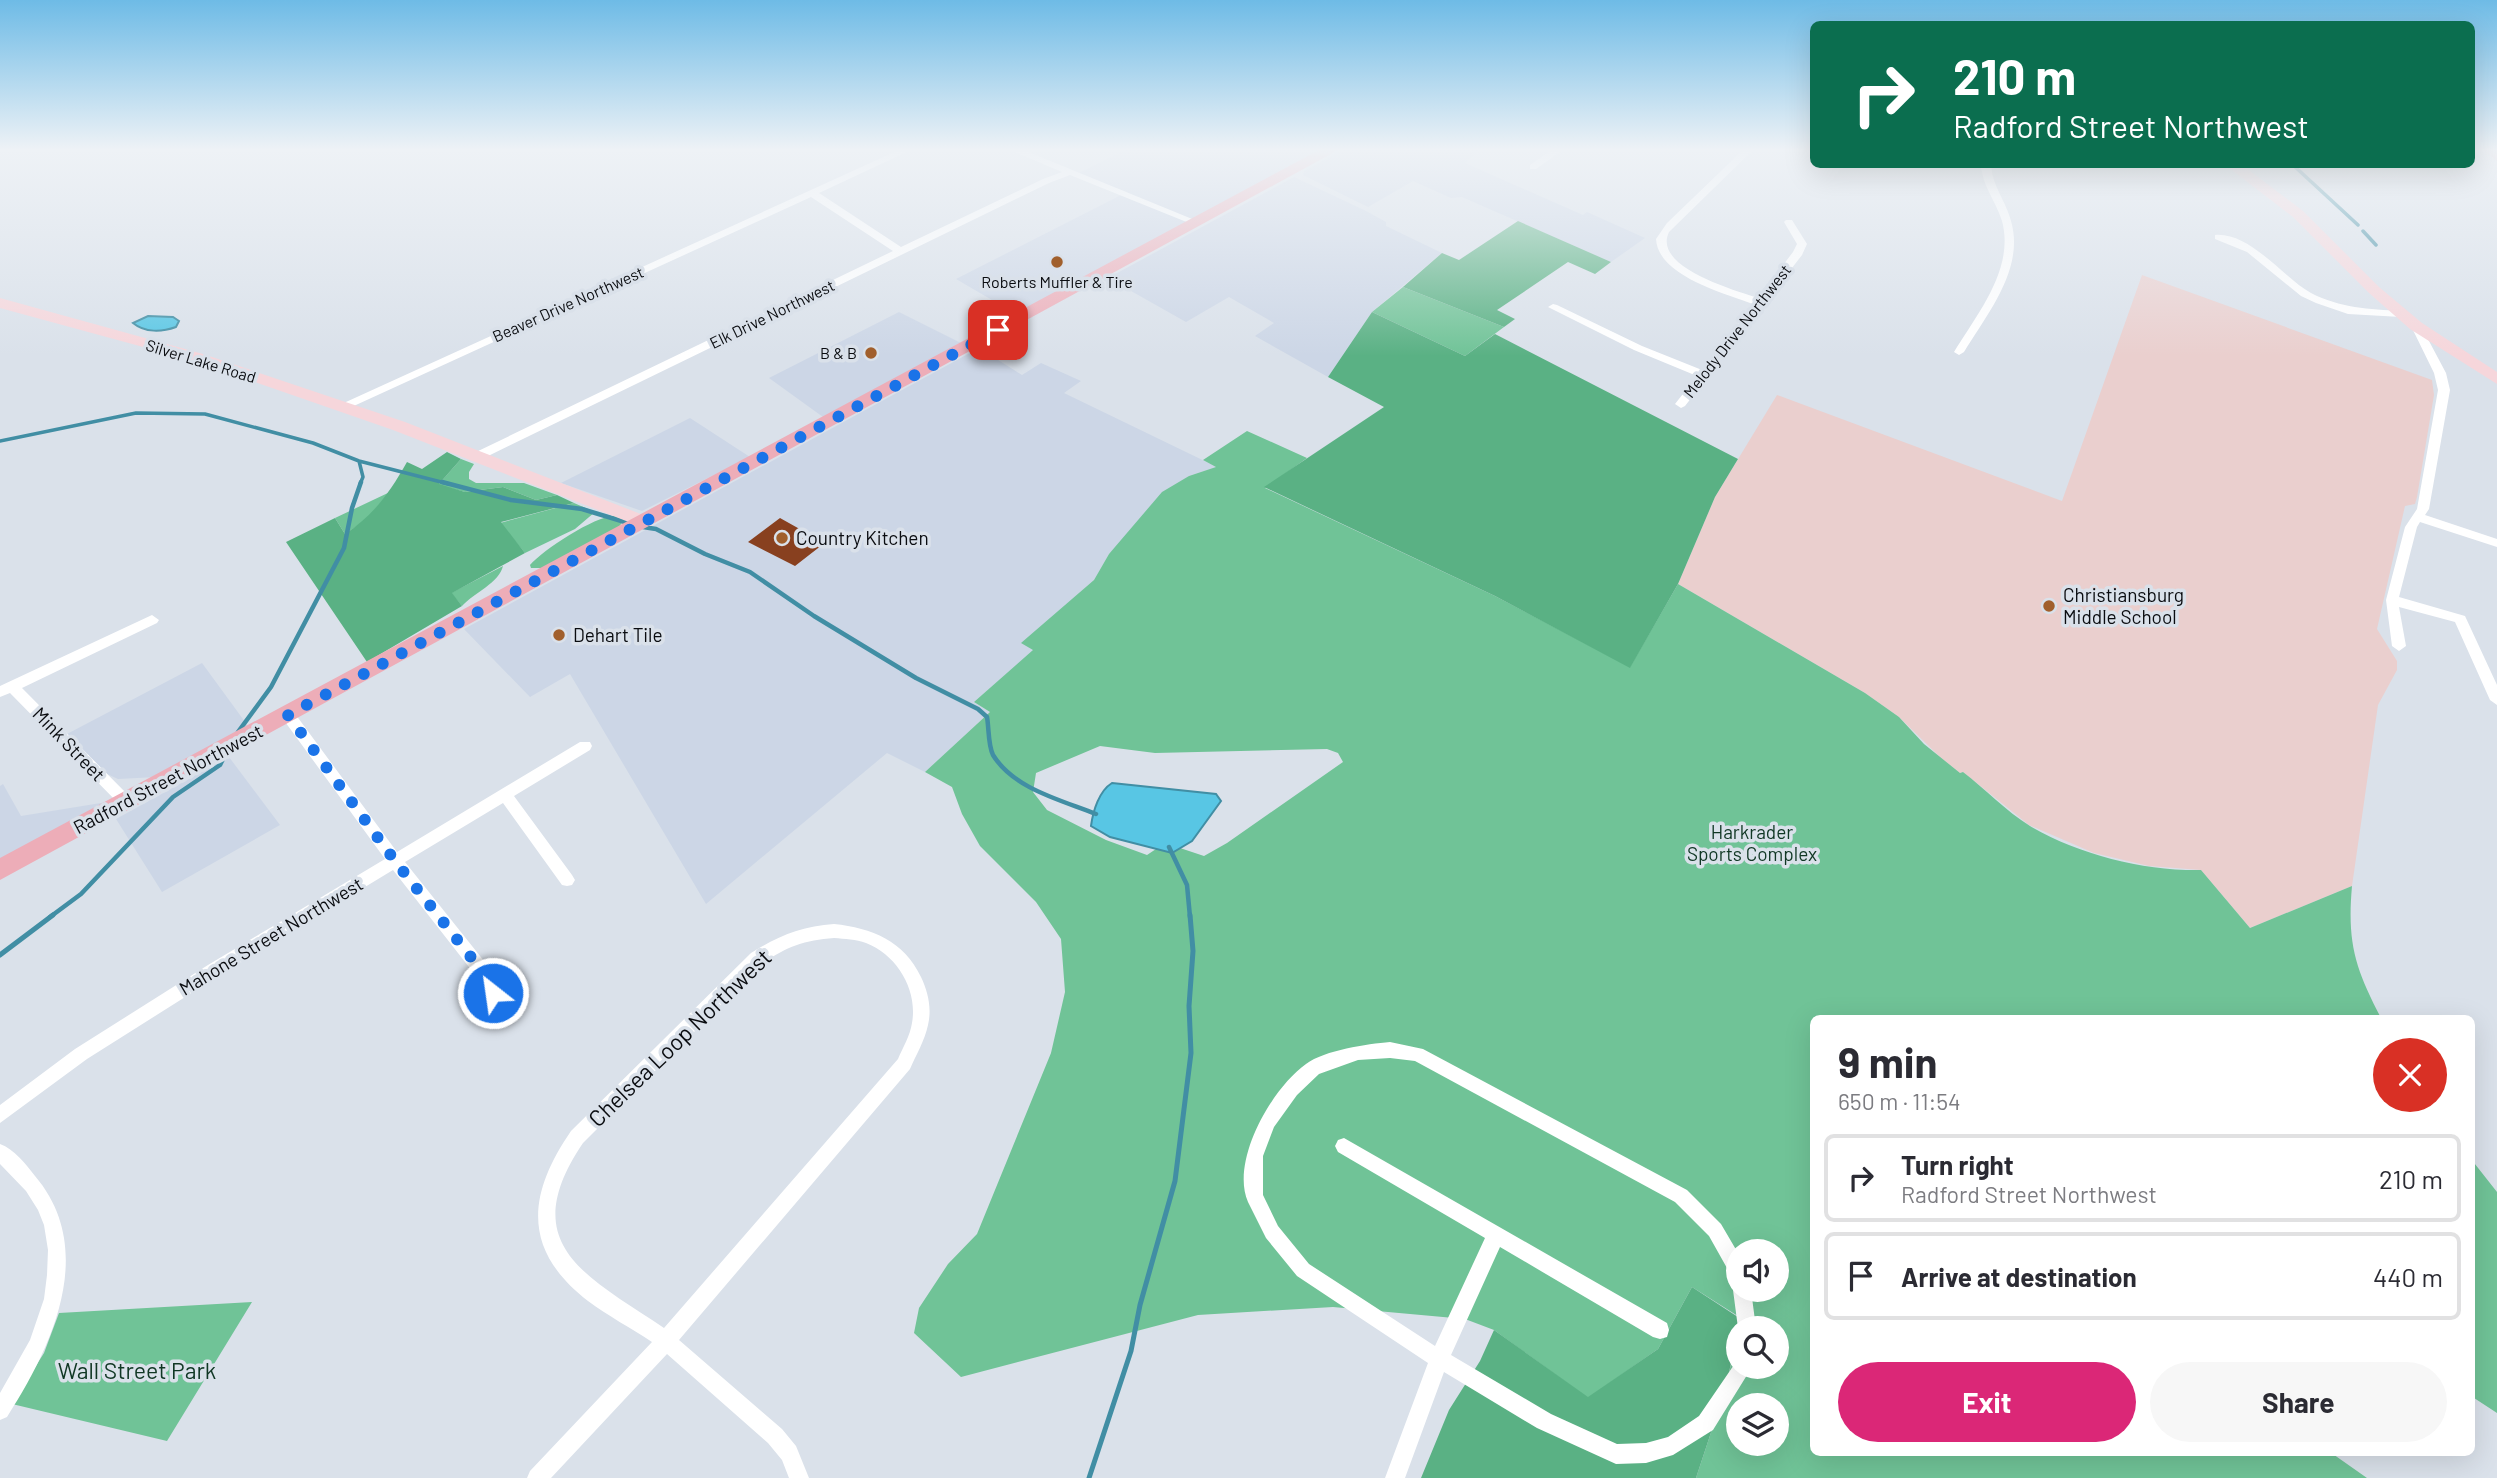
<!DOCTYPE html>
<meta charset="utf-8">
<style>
:root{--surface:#fff;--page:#f7f7f7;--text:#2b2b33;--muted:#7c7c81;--line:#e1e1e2;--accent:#db2777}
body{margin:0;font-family:Barlow,sans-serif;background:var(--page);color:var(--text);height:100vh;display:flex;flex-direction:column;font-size:26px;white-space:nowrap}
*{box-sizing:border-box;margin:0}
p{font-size:23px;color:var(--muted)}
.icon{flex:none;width:38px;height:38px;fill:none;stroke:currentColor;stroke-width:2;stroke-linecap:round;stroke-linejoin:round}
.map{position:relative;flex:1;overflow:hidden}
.drawer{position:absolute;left:1810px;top:1015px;width:665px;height:441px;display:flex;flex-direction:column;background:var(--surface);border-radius:10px;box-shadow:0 7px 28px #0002}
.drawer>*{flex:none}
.banner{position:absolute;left:1810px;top:21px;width:665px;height:147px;border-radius:10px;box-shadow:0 7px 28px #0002;background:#0b6e4f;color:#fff;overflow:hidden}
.fabs{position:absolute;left:1726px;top:1239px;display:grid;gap:14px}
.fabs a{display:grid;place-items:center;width:63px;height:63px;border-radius:50%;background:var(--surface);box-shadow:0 7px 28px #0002;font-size:35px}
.pin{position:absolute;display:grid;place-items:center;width:60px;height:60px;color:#fff;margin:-30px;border-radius:14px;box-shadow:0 4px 10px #0006}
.me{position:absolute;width:77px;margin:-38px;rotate:330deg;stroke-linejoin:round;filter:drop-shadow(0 0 5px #0008)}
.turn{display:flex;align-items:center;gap:24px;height:147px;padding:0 28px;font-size:32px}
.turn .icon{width:91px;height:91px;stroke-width:2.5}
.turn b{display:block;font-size:49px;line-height:60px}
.round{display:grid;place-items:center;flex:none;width:74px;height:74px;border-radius:37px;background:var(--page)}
.head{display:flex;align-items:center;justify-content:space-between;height:119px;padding:0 28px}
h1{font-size:42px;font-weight:700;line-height:52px}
.action{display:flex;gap:14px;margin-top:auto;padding:14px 28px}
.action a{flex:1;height:80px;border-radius:42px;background:var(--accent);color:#fff;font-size:28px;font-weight:700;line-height:80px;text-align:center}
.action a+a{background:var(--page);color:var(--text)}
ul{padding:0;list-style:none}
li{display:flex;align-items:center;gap:21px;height:88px;margin:0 14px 10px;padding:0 14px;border:4px solid var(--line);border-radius:10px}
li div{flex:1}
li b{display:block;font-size:26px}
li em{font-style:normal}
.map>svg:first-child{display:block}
</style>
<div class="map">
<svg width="2497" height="1478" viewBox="0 0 2497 1478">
<rect width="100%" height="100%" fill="#dae1ea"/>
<path fill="#ccd6e6" d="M1127,149H1322L1016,314L956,279L1127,192L1077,174Z
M1345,149H1479L1465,163L1583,215L1587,212L1645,238L1611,262L1462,197L1451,198L1413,181L1368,207L1303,175L1304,171Z
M1294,177L1366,211L1386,222V226L1442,253L1372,312L1328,377L1255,336L1274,323L1229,297L1186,322L1108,278Z
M899,312L961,343L823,417L769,378Z
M979,348L1022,375L1041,363L1081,381L1064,393L1217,467L1189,476L1109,554L1094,580L1022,643L1034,650L974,702L990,712L925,772L887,753L706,904L570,674L530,697L464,629Z
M690,418L750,457L642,511L561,483Z
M202,663L248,726L156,777L118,779L107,774L67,734Z
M229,757L280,825L162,892L116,819Z
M3,784L21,816L107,802L0,860V786Z"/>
<path fill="#eacfce" d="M2142,275L2432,380L2434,395L2417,497L2415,504L2405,506L2377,629L2397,661V670L2378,705L2352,886L2250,928L2201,870L2149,866L2094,853L2029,825L1963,772L1960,773L1940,757L1899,717L1865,693L1678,584L1715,497L1777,395L2062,501Z"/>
<path fill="#70c397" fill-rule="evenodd" d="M1403,287L1504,327L1465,356L1372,312Z
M1247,431L1307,458L1265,488L1495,596L1630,667L1678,584L1865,693L1899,717L1924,744L1960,773L1963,772C1985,789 2006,811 2030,826C2080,855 2144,871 2201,870L2250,928L2352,886C2347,943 2355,968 2381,1018H1813V1452H2330L2367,1478H1696L1725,1390L1738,1334V1367H1776V1328H1739L1741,1318L1692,1287L1658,1349L1588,1398L1494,1330L1465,1319L1333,1307L1198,1315L961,1377L914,1333L919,1308L948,1264L977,1234L1051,1053L1065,992L1061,939L1036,902L980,846L962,814L952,787L925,772L990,712L974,702L1033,650L1021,643L1094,580L1109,554L1162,492L1189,476L1216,467L1203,460ZM1100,746L1155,753L1327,749L1338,753L1343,762L1227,843L1204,856L1165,843L1147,855L1106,840L1047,810L1033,792L1036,773ZM1738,1251H1776V1290H1738ZM1738,1405H1776V1444H1738Z
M461,459L474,464L469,472V479L476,483H524L557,495L536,500L503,487L465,492L438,485Z
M390,492L366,520L345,534L335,518Z
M574,503L595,512L575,529L525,553L500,523Z
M615,516L624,520L618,528L542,568H531L530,565C543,550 596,515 615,516Z
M503,566C499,583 475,592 462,606L451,593Z
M2471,1159L2497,1192V1413L2471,1396Z
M252,1302L167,1441L12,1404L44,1353L59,1313Z"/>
<path fill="#5ab184" d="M1518,221L1611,262L1595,274L1568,262L1497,310L1515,319L1504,327L1403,287L1442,253L1459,260Z
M1372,312L1465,356L1495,334L1738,459L1715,497L1678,584L1630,668L1495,596L1264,487L1384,407L1328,377Z
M447,452L461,459L439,484L465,492L503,487L536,500L557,495L574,503L501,522L525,553L452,593L462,606L367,662L286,542L335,518L345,534C374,515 390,492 407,462L422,469Z
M1692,1287L1741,1319L1725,1390L1696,1478H1421L1449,1410L1480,1361L1494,1330L1588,1397L1658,1349Z"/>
<path fill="#58c6e4" stroke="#418ea4" stroke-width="2" d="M148,316L173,317L179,321L176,327C162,332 145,333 133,323Z
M1112,783L1216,794L1221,801L1192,841L1172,853L1110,837L1091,826C1093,811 1099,791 1112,783Z"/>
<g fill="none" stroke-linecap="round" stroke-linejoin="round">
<path stroke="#418ea4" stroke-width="3.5" d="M2292,164L2358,225
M2363,231L2376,245
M0,441L136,413L205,414L313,443L359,461L449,484
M359,461L363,477L360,484"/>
<path stroke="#418ea4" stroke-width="4.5" d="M442,482L511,500L582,509L628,523
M643,527L656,529L705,554L750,572L814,616L916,678L978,709L987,717C989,728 988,745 993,755C1014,789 1061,800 1096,814
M238,732L271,687L344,548L352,508L361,482
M1169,847L1187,885L1190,917
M50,917L81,894L173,797L220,765L225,755"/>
<path stroke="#418ea4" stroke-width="5" d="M0,955L53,915
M1089,1478L1131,1351L1140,1305L1175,1181L1191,1053L1189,1006L1193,951L1190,915"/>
</g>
<path fill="#88401f" d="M780,518L805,532L802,534L822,545L795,566L748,542Z"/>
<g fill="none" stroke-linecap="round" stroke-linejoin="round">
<path fill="#fff" fill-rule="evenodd" d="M901,149H913L819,193L901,247L1043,179L1062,172L1008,149H1021L1202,223L1194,225L1070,175L1049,183L482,459H474V453L893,251L811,197L345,410H337L335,407Z
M1553,149H1564L1536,169H1530V165Z
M1744,149H1754L1669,232C1652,267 1734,290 1758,298L1793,252L1797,244L1784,222L1786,220H1792L1807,244L1802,255L1685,406L1681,408L1675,404L1697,376L1634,350L1548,307L1553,304L1557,305L1642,346L1702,370L1753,304C1724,293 1658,276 1656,239L1667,223Z
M1981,164H1991C1992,186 2006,201 2011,221C2025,269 1987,314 1964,352L1959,355L1954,352C1977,314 2015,269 2002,221C1996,201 1982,186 1981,164Z
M2215,235C2250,232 2284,278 2311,293C2340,308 2369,309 2401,311L2406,314L2401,317L2348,314L2316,303L2301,296L2247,252L2215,239Z
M2416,323L2421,326L2446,373L2450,390L2429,509L2425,515L2497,539V547L2420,522L2417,527L2399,597L2465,616L2497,685V705L2490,700L2455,622L2399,607L2406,646L2399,651L2392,646L2386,600L2405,527L2417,509L2438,390L2434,373L2411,326Z
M152,615L159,620L157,623L22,688L131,798L133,802L131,806H121L10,693L0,697V686Z
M288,710L293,711L397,852L580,742H590L592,746L590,750L514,796L572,875L575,880L572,885L567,886L562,885L503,803L405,862L488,966L501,993L499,998L493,1000L487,998L476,976L393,870L220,975L87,1059L0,1123V1105L75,1049L208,965L385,859L283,719L281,715L283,711Z
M834,924C872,928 904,941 921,977C928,992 932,1008 928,1025C925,1040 916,1055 910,1069L679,1340L782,1429L796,1446L809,1478H789L782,1460L768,1443L667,1354L551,1478H527L530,1471L652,1342C631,1328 608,1316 588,1301C522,1250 527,1195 571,1131L751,953C778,936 802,926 834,924ZM834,938C845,939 856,939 866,943C897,955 918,990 912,1023C910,1036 903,1047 898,1059L664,1328C587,1276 514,1245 583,1143L763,963C786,947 805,940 834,938Z
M1390,1042L1423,1049L1687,1190L1721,1224L1738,1253V1280L1732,1277L1709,1236L1675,1202L1415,1061L1390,1058L1358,1060L1319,1074L1297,1095L1274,1127L1263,1156V1195L1278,1226L1309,1264L1435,1346L1485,1238L1338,1152L1335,1146L1338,1140L1344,1138L1667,1323L1669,1330L1667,1337L1660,1339L1653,1337L1500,1247L1451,1355L1551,1414L1617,1444L1646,1443L1668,1437L1699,1416L1738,1359V1367H1752L1713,1430L1673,1455L1646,1463L1616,1464L1537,1428L1444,1372L1405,1478H1385L1428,1363L1297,1276L1266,1238L1248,1202C1230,1161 1272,1088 1306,1064C1325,1050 1367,1044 1390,1042Z
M0,1144C14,1149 26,1164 35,1176C98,1250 52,1347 7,1417L0,1420V1393L30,1340L44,1299L47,1275L48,1250L44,1225L38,1210L26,1191L0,1164Z
M1735,1283H1738V1290H1751L1756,1328H1738L1733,1290Z"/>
<path fill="#f6d6db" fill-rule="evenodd" d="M2224,164H2241L2303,211L2379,287L2422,323L2497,372V384L2410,329L2369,293L2293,217Z
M0,298L203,354L405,422L651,518L654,522L651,526H639L393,430L191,360L0,308Z"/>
<path fill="#edadb8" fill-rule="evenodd" d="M1321,149H1340L0,880V858Z
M2482,149H2497V161Z"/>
</g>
<linearGradient id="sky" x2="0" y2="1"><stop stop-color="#6ebbe6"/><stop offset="0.42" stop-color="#eef2f6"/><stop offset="1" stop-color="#eef2f6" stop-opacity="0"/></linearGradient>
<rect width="2497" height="356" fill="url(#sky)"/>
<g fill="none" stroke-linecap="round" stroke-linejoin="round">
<path stroke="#1a73e8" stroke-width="12" stroke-dasharray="0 21.6" d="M493,993L482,971L395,861L288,715L998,330"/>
</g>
<g fill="#a15f2c" stroke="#dae1ea" stroke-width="2.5">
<circle cx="1057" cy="262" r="7"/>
<circle cx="871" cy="353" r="7"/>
<circle cx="782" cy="538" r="7"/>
<circle cx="2049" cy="606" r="7"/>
<circle cx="559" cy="635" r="7"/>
</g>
<g text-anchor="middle" stroke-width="7" stroke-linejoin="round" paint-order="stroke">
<g font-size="16" fill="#0a0c10" stroke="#dae1ea">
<text x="1057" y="288">Roberts Muffler &amp; Tire</text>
<text x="857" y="359" text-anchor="end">B &amp; B</text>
</g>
<g font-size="16" fill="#0a0c10" stroke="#dae1ea">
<text transform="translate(568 304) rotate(-24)" y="6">Beaver Drive Northwest</text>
<text transform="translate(772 314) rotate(-26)" y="6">Elk Drive Northwest</text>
<text transform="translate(1737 331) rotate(-52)" y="6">Melody Drive Northwest</text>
<text transform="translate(201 361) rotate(17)" y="6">Silver Lake Road</text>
</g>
<g font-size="19" fill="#0a0c10" stroke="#dae1ea" text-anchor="start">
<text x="796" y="545">Country Kitchen</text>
<text x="2063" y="602">Christiansburg<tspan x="2063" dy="22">Middle School</tspan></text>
<text x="573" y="642">Dehart Tile</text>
</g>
<g font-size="19" fill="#0a0c10" stroke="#dae1ea">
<text transform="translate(69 744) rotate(46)" y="7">Mink Street</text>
<text transform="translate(168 779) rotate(-28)" y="7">Radford Street Northwest</text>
<text transform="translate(271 936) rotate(-31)" y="7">Mahone Street Northwest</text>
</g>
<g font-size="19" fill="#103724" stroke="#dae1ea">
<text x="1752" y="839">Harkrader<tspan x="1752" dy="22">Sports Complex</tspan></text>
</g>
<g font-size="23" fill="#0a0c10" stroke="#dae1ea">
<text transform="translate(680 1038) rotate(-44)" y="8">Chelsea Loop Northwest</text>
</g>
<g font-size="23" fill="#103724" stroke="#dae1ea">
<text x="137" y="1379">Wall Street Park</text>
</g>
</g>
</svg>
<div class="fabs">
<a><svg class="icon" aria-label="sound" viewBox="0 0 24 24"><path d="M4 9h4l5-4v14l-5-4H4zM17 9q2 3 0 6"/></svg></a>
<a><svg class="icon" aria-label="search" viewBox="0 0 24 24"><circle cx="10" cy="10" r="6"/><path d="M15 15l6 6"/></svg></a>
<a><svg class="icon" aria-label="layers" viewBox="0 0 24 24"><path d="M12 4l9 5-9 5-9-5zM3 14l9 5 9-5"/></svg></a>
</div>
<div class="pin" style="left:998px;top:330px;background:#d93025"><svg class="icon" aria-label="arrive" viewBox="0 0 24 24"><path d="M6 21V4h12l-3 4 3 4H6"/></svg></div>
<svg class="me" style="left:493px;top:993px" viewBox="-20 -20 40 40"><circle r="17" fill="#1a73e8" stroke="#fff" stroke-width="3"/><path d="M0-11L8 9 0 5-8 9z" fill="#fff"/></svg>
<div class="banner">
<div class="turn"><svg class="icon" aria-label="right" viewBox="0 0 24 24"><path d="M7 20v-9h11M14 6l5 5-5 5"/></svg><div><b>210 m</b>Radford Street Northwest</div></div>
</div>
<section class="drawer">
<div class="head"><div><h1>9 min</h1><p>650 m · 11:54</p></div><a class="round" style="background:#d93025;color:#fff"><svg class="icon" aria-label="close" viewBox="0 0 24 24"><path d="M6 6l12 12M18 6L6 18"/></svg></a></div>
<ul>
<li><svg class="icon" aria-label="right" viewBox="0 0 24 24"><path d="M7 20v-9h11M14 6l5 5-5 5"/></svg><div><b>Turn right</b><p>Radford Street Northwest</p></div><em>210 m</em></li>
<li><svg class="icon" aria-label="arrive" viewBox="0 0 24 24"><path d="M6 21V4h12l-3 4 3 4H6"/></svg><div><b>Arrive at destination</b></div><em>440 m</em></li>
</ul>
<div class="action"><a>Exit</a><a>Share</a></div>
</section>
</div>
